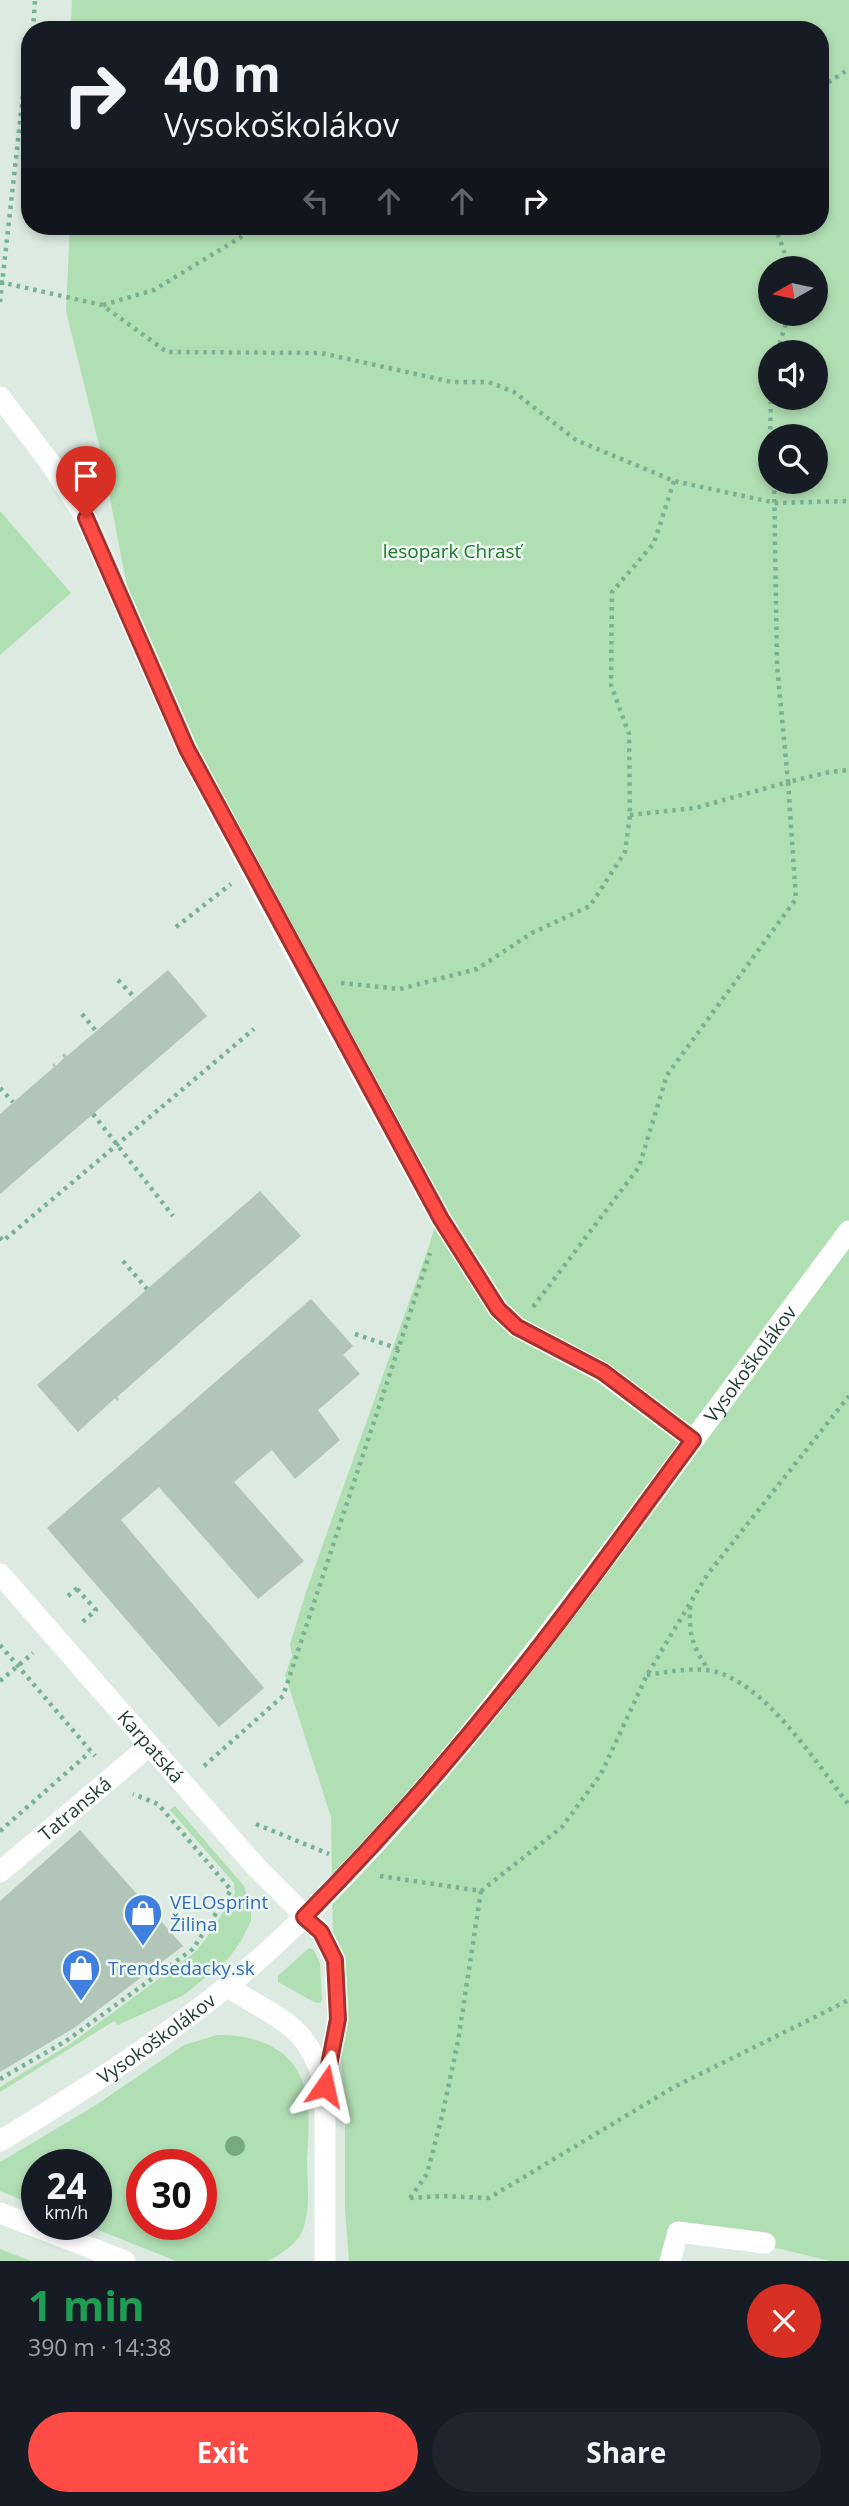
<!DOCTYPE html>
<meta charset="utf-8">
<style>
:root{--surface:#171b24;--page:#20242c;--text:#f1f3f6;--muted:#9ea1a6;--accent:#ff4b45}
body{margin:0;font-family:"Open Sans",sans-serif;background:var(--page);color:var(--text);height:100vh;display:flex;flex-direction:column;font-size:26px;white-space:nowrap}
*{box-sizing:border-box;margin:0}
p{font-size:23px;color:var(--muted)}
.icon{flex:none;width:38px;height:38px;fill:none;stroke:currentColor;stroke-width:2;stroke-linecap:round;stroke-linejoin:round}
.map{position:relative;height:2261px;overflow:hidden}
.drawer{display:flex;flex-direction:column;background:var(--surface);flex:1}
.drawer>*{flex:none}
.guide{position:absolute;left:21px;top:21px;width:808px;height:214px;border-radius:28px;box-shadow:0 4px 10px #0003;background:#171b24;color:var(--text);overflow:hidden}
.needle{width:46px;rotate:261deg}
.fabs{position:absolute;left:758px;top:256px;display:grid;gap:14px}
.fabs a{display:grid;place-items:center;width:70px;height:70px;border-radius:50%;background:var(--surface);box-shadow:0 4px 10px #0003;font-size:35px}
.speed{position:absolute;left:21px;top:2149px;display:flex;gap:14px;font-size:35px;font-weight:700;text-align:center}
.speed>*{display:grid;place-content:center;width:91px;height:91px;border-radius:50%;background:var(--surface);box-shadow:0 4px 10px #0003;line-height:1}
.speed small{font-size:18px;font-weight:400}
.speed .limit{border:10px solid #d22;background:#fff;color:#111}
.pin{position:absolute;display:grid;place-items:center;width:60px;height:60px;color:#fff;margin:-72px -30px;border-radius:50% 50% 50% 0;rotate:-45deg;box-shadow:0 0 7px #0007}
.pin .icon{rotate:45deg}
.me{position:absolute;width:77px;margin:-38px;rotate:11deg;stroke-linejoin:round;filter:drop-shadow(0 0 5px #0008)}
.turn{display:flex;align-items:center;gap:24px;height:147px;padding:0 28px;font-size:32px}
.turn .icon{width:91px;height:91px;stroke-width:2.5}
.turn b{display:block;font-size:49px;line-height:60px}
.lanes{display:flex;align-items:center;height:66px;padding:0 28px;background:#0003;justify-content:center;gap:35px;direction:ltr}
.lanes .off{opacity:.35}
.round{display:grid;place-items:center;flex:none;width:74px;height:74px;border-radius:37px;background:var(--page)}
.headline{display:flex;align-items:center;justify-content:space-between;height:119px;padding:0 28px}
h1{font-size:42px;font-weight:700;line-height:52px;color:#1e9e55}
.cta{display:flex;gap:14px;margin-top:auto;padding:14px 28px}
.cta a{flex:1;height:80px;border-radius:42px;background:var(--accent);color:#fff;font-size:28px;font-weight:700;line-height:80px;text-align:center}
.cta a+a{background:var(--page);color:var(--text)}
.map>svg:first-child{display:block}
</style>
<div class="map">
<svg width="849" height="2261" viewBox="0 0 849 2261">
<rect width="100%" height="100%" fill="#dceae1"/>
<path fill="#b1dfb4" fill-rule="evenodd" d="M72,0H849V2261H830L682,2225L668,2261H349L345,2209V2112L333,1942L331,1817L285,1675L292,1656L290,1644L306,1592L430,1243L440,1209L421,1165L307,951L140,654L102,457L66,311L70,226H821V30H71ZM770,268H816V313H770ZM770,352H816V397H770ZM770,436H816V481H770Z
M0,511L71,593L0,655Z
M175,1806L244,1886L251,1907V1921L241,1941L228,1959L184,1995L118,2025L114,2021L0,2092V2087L70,2044L194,1953L205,1940L235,1894L234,1883L170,1810Z
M309,1948L314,1950L320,1963L322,2000L320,2003L314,2002L278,1982V1976Z
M217,2035C255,2034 295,2048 305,2090C311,2112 308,2137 307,2160C307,2182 311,2208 303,2229C299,2243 280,2255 268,2261H176L83,2224H96V2165H37V2206L0,2191V2162L93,2107L184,2045ZM142,2165H201V2224H142Z
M0,2249L31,2261H0Z"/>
<path fill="#b1c5b9" d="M168,970L207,1016L0,1194V1114L54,1067L52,1065L54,1063L56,1066L64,1058L62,1055L64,1053L67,1056Z
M260,1191L301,1236L117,1397L119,1399L117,1401L115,1398L78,1432L37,1385Z
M311,1299L353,1346L343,1355L360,1374L318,1410L340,1440L295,1479L272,1450L234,1482L304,1561L258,1599L159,1487L121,1520L264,1688L219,1727L47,1528Z
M80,1830L183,1946L74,2028L0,2072V1901Z"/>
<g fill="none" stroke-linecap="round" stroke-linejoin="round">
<path stroke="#78b293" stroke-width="4.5" stroke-dasharray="3.5 5" stroke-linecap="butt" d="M33,30L35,0
M821,87L849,69
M775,226L790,268
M0,282L102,305L167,352L321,353L452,382H489L514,392L576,440L674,481L776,503L849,501
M0,302L23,95L30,60
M103,305L154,290L259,226
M777,352L789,313
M770,438L771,397
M630,815L695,808L788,782L777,665L774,481
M176,927L231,884
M118,980L135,998
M341,983L400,989L477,969L532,933L590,906L625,852L630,815L629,734L611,685L612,592L654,543L674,481
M82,1014L96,1031
M0,1088L13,1102
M93,1114L173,1216
M0,1237L3,1241L254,1029
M123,1261L147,1289
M533,1307L639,1167L667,1075L796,899L788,782L829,772L849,770
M355,1334L399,1349
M77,1589L96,1610L79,1625
M68,1596L81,1585
M690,1606C689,1635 692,1646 708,1669
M0,1645L95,1756
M647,1675C667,1672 687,1668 707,1670C762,1677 816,1763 849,1805
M0,1681L33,1653
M204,1766L283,1696L430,1253
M256,1824L329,1854
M0,1831L90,1752
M380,1876L481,1891L562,1827L601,1774L647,1675L707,1575L849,1396
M0,2079L66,2041L193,1949L231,1890L158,1804L133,1794
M410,2198L441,2196L489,2198L674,2087L849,2000
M410,2198L427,2174L443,2112L458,2041L481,1891"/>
<g stroke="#fff" stroke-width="21">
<path d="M0,397L51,464L86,518L187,749L310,980L441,1219L498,1309L517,1327L602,1372L693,1440"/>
<path id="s1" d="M0,1574L257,1868L321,1932L335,1960L338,2019L325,2086V2261"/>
<path id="s2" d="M0,1872L149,1746"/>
<path d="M227,1986C274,2018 308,2022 324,2084"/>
<path id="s3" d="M0,2141C93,2085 186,2025 267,1952C397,1834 503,1694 608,1555C688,1447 769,1339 849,1231"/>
<path d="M0,2213L125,2261"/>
<path d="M670,2261L678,2232L765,2243"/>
</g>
</g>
<circle fill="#76aa80" cx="235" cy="2146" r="10"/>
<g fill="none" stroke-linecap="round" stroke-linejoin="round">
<g stroke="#a6312d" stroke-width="18">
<path id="route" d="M86,518L187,749L441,1219L498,1309L517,1327L603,1372L693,1440C635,1518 579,1598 518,1674C451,1759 380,1840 304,1917L321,1932L335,1960L338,2019L325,2086"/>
</g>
<use href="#route" stroke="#ff4b45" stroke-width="12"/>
</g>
<defs>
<g id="shop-pin" transform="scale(2.0125)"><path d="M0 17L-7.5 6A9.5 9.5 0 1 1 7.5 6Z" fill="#3f7fe0" stroke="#ecf7ef"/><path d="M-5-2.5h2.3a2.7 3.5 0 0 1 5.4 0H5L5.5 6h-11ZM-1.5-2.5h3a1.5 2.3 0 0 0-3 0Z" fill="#fff"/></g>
</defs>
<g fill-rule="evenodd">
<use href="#shop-pin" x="143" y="1913"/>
<use href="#shop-pin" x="81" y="1968"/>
</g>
<g text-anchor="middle" stroke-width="5" stroke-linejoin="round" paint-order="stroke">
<g font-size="19" fill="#227631" stroke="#ecf7ef">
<text x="452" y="558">lesopark Chrasť</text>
</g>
<g font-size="19" fill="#1c3b2c" stroke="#ecf7ef">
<text dy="7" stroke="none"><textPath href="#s3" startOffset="1090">Vysokoškolákov</textPath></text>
<text dy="7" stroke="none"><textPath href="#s1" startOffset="229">Karpatská</textPath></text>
<text dy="7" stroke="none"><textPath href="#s2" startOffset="98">Tatranská</textPath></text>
<text dy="7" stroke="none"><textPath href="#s3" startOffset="187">Vysokoškolákov</textPath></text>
</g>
<g font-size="19" fill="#366cbe" stroke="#ecf7ef" text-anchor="start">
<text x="170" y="1909">VELOsprint<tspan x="170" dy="22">Žilina</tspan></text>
<text x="108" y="1975">Trendsedacky.sk</text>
</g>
</g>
</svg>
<div class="fabs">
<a><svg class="needle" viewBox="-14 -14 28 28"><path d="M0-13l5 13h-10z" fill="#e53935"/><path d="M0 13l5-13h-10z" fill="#9ea1a6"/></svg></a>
<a><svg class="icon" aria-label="sound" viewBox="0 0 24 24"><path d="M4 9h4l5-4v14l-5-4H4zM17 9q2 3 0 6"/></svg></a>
<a><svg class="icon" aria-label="search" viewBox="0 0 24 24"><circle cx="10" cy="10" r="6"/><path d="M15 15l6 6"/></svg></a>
</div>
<div class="speed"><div>24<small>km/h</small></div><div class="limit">30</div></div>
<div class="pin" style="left:86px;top:518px;background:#d93025"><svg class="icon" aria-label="arrive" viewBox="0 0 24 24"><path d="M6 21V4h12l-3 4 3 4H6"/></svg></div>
<svg class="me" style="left:325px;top:2086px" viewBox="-20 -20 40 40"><path d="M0-17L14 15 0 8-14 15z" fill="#ff4b45" stroke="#fff" stroke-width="4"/></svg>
<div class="guide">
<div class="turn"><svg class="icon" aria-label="right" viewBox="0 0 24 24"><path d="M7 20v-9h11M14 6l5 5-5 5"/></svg><div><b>40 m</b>Vysokoškolákov</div></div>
<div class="lanes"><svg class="icon off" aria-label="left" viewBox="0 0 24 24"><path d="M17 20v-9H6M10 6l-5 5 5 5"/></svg><svg class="icon off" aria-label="ahead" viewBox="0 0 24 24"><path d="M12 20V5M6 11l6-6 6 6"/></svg><svg class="icon off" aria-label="ahead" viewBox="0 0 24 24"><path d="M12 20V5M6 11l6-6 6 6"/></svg><svg class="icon" aria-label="right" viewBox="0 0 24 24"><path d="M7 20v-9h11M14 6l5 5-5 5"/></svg></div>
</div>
</div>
<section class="drawer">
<div class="headline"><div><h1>1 min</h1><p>390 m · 14:38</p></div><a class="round" style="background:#d93025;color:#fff"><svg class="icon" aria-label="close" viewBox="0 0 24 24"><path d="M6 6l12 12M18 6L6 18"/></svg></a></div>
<div class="cta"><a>Exit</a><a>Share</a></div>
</section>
